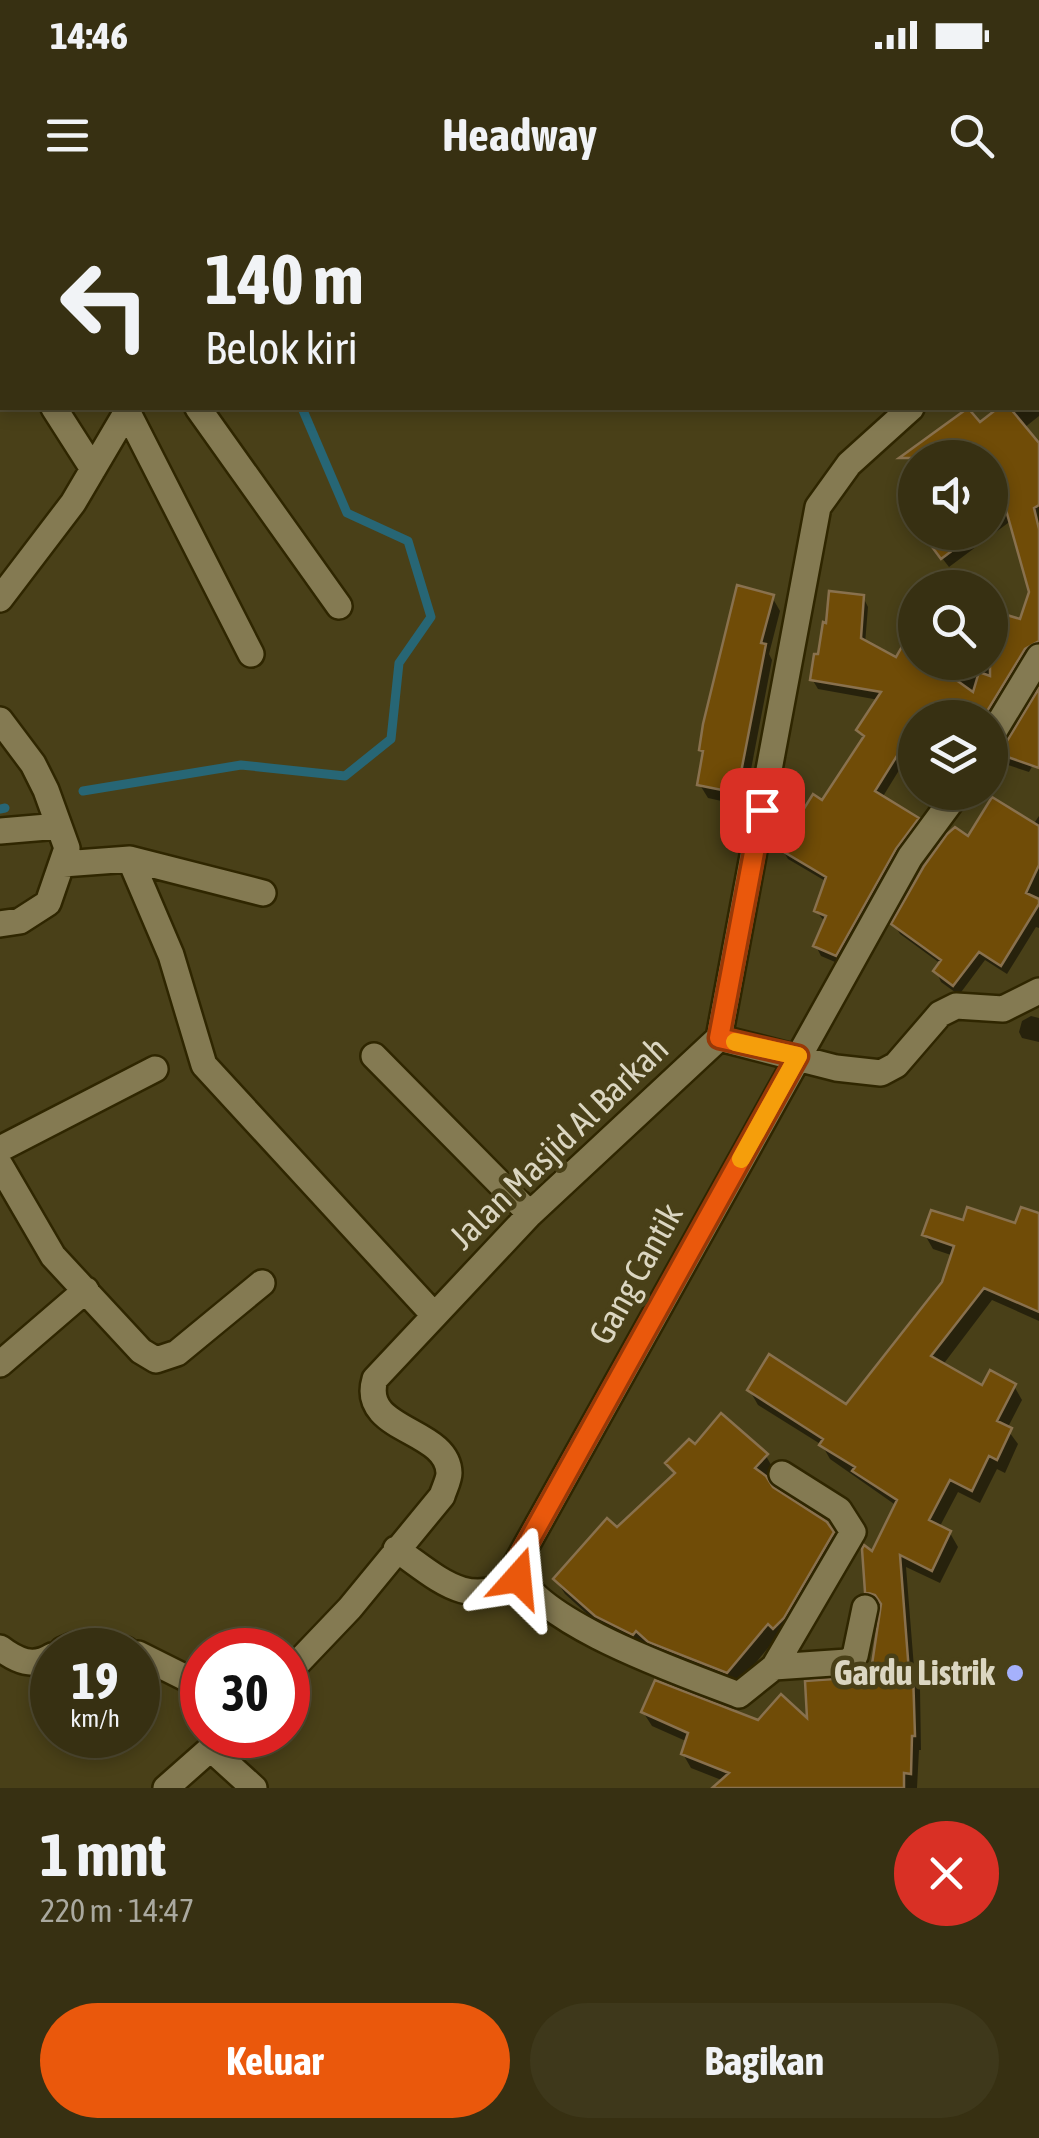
<!DOCTYPE html>
<html lang="id">
<meta charset="utf-8">
<style>
:root{--surface:#373012;--page:#3e381b;--text:#f1f3f6;--muted:#aaa99f;--line:#514b32;--accent:#ea580c}
body{margin:0;font-family:"Asap Condensed",sans-serif;background:var(--page);color:var(--text);height:100vh;display:flex;flex-direction:column;font-size:38px;white-space:nowrap}
*{box-sizing:border-box;margin:0}
p{font-size:32px;color:var(--muted)}
.icon{flex:none;width:55px;height:55px;fill:none;stroke:currentColor;stroke-width:2;stroke-linecap:round;stroke-linejoin:round}
.map{position:relative;height:1588px;overflow:hidden}
.side{display:flex;flex-direction:column;background:var(--surface);flex:1}
.side>*{flex:none}
.hud{position:absolute;left:0px;top:0px;width:1040px;height:210px;box-shadow:0 5px 15px #0003,0 0 0 2px var(--line);background:#373012;color:var(--text);overflow:hidden}
.fabs{position:absolute;left:898px;top:240px;display:grid;gap:20px}
.fabs a{display:grid;place-items:center;width:110px;height:110px;border-radius:50%;background:var(--surface);box-shadow:0 5px 15px #0003,0 0 0 2px var(--line);font-size:50px}
.speed{position:absolute;left:30px;top:1428px;display:flex;gap:20px;font-size:50px;font-weight:700;text-align:center}
.speed>*{display:grid;place-content:center;width:130px;height:130px;border-radius:50%;background:var(--surface);box-shadow:0 5px 15px #0003,0 0 0 2px var(--line);line-height:1}
.speed small{font-size:25px;font-weight:400}
.speed .limit{border:15px solid #d22;background:#fff;color:#111}
.pin{position:absolute;display:grid;place-items:center;width:85px;height:85px;color:#fff;margin:-42px;border-radius:20px;box-shadow:0 5px 15px #0006}
.me{position:absolute;width:110px;margin:-55px;rotate:18deg;stroke-linejoin:round;filter:drop-shadow(0 0 8px #0008)}
.turn{display:flex;align-items:center;gap:35px;height:210px;padding:0 40px;font-size:45px}
.turn .icon{width:130px;height:130px;stroke-width:2.5}
.turn b{display:block;font-size:70px;line-height:85px}
.round{display:grid;place-items:center;flex:none;width:105px;height:105px;border-radius:52px;background:var(--page)}
.head{display:flex;align-items:center;justify-content:space-between;height:170px;padding:0 40px}
h1{font-size:60px;font-weight:700;line-height:75px}
.button{display:flex;gap:20px;margin-top:auto;padding:20px 40px}
.button a{flex:1;height:115px;border-radius:60px;background:var(--accent);color:#fff;font-size:40px;font-weight:700;line-height:115px;text-align:center}
.button a+a{background:var(--page);color:var(--text)}
.status{display:flex;justify-content:space-between;align-items:center;height:70px;padding:0 50px;background:var(--surface);direction:ltr}
.status svg{height:28px;fill:currentColor}
header{display:flex;justify-content:space-between;align-items:center;height:130px;padding:0 40px;background:var(--surface);font-size:45px;font-weight:700}
.map>svg:first-child{display:block}
</style>
<div class="status"><b>14:46</b><svg viewBox="0 0 49 12"><path d="M0 12V9h3v3zM5 12V6h3v6zM10 12V3h3v9zM15 12V0h3v12zM26 1h20v11H26zM47 4h2v5h-2z"/></svg></div>
<header><svg class="icon" aria-label="menu" viewBox="0 0 24 24"><path d="M4 6h16M4 12h16M4 18h16"/></svg>Headway<svg class="icon" aria-label="search" viewBox="0 0 24 24"><circle cx="10" cy="10" r="6"/><path d="M15 15l6 6"/></svg></header>
<div class="map">
<svg width="1039" height="1588" viewBox="0 0 1039 1588">
<rect width="100%" height="100%" fill="#494018"/>
<path fill="#0007" d="M1039,175V216L1024,228L1039,247V454L990,518L935,515L915,518V532L878,519L879,500L818,489L812,479L863,397L868,407L865,444L897,460L910,436L915,439V462H990V421L1022,422L1031,392L1012,320L949,367L922,332H990V258L979,226L1002,208H1038Z
M915,306V323L908,311Z
M772,397L780,411L769,454L772,460L744,606L708,598L700,585L705,556L701,549Z
M1039,493V554L1029,572L1005,564L999,553Z
M903,544L909,554L882,598L917,620L922,630L842,765L821,756L816,746L826,723L816,711L827,682L788,659L782,649L823,603Z
M1039,616V728L1036,727L1007,774L985,760L959,795L941,782L936,771L941,764L900,734L894,724L968,639L1012,656Z
M1031,816L1039,818V842L1022,838L1019,832L1022,821Z
M1039,1016V1121L992,1100L942,1166L983,1189L1014,1186L1022,1200L1007,1229L1018,1244L1005,1273L997,1269L980,1303L958,1292L939,1328L950,1333L958,1347L940,1383L906,1367L915,1480L920,1489L921,1550H919L917,1588H716L724,1581L691,1568L683,1554L688,1542L652,1526L643,1512L758,1523L810,1524L849,1481L873,1474L883,1408L876,1406L868,1391L897,1306L830,1259L822,1245L758,1205L750,1191L846,1207L945,1084L954,1056L933,1049L925,1035L964,1023L1017,1026Z
M695,1248L766,1256L774,1270L766,1280L771,1289L825,1324L841,1349L777,1437L736,1487L659,1456L645,1444L642,1448L606,1431L565,1394L556,1380L617,1330L675,1276L668,1264Z"/>
<g fill="none" stroke-linecap="round" stroke-linejoin="round">
<path stroke="#276675" stroke-width="9" d="M365,2L366,0
M83,591L241,565L345,576L391,539L399,463L431,417L408,341L347,313L302,208
M0,609L5,608"/>
</g>
<path fill="#704c07" stroke="#89714e" stroke-width="2.5" d="M968,208L980,222L998,208H1010L1039,243V305L1034,308L1039,329V441L1025,449L983,518H949L929,507L922,518H915V527L875,591L919,618L896,649L836,756L813,746L826,716L814,711L826,677L779,649L813,594L822,600L864,536L856,530L881,492L810,480L814,454H818L823,422L826,423L829,391L864,395L861,438L896,457L904,443L915,451V462H931L973,492L979,472L990,476V410L1020,419L1029,392L1006,310L990,323V258H899Z
M921,332H977L941,359Z
M737,385L774,395L761,443L766,444L737,593L697,585L703,551L699,550L703,524Z
M1039,488V568L996,553L1004,546Z
M992,597L1039,626V665L1026,693L1039,699V704L1001,766L979,752L953,786L933,771L941,760L891,724L924,666L947,634L955,627L968,636Z
M967,1007L1015,1023L1021,1007L1039,1013V1112L984,1088L931,1156L982,1185L990,1170L1016,1184L997,1221L1012,1228L997,1260L989,1256L972,1291L950,1280L929,1320L951,1331L932,1371L900,1355L909,1472H913L915,1536H912L911,1574L904,1573V1588H712L729,1573L681,1554L688,1533L641,1512L655,1480L758,1520L781,1494L807,1518L805,1481L848,1478L862,1471H871L881,1404L875,1395L865,1392L862,1349L864,1345L872,1351L897,1300L852,1271L855,1267L819,1245L823,1239L747,1190L769,1154L846,1204L942,1082L954,1046L922,1035L931,1010L963,1020Z
M721,1213L768,1254L755,1268L766,1276L773,1287L827,1322L834,1332L784,1418L773,1429L768,1424L727,1473L648,1442L636,1431L633,1435L595,1416L553,1379L607,1318L617,1327L675,1273L665,1263L689,1239L695,1244Z"/>
<g fill="none" stroke-linecap="round" stroke-linejoin="round">
<g stroke="#2f2600" stroke-width="30">
<path id="minor" d="M156,2L157,0
M1038,89L1039,87
M0,118L2,122
M1038,151L1039,152
M0,171L2,169
M54,208L93,269
M198,208L339,406
M127,211L251,454
M0,399L73,303L129,208
M0,520L33,564L46,590L67,648L48,703L20,721L0,724
M990,538L1039,457
M0,631L59,626
M130,659L263,693
M63,664L130,659L171,755L204,865L434,1115
M719,838L836,868L881,873L896,865L940,814L956,806L1003,809L1039,791
M374,856L530,1014
M0,949L155,869
M0,965L53,1056L141,1151L156,1160L177,1153L262,1083
M0,1164L86,1090
M782,1274L839,1310L853,1332L774,1467L739,1495C685,1474 531,1422 515,1366L910,657L958,592
M396,1349C438,1378 469,1412 518,1378
M0,1448C17,1461 33,1468 52,1456
M63,1450C87,1438 101,1441 126,1450
M138,1454L202,1486
M774,1467L847,1462L855,1456L865,1408
M288,1473L350,1408L442,1296C444,1289 449,1280 449,1273C448,1228 359,1232 375,1179L530,1014L719,838L818,307L849,264L911,208
M211,1549L254,1588
M166,1588L226,1535"/>
</g>
<use href="#minor" stroke="#847a52" stroke-width="25"/>
</g>
<g fill="none" stroke-linecap="round" stroke-linejoin="round">
<g stroke="#983908" stroke-width="25">
<path id="route" d="M518,1378L515,1366L798,856L719,838L762,610"/>
</g>
<use href="#route" stroke="#ea580c" stroke-width="18"/>
<path stroke="#f59e0b" stroke-width="18" d="M735,842L798,856L741,959"/>
</g>
<circle fill="#a5b1fc" stroke="#494018" stroke-width="4" cx="1015" cy="1473" r="10"/>
<g text-anchor="middle" stroke-width="9" stroke-linejoin="round" paint-order="stroke">
<g font-size="35" fill="#dbd6c1" stroke="#494018">
<text transform="translate(559 943) rotate(-44)" y="12">Jalan Masjid Al Barkah</text>
<text transform="translate(636 1074) rotate(-61)" y="12">Gang Cantik</text>
</g>
<g font-size="35" font-weight="bold" fill="#dbd6c1" stroke="#494018" text-anchor="end">
<text x="995" y="1485">Gardu Listrik</text>
</g>
</g>
</svg>
<div class="fabs">
<a><svg class="icon" aria-label="sound" viewBox="0 0 24 24"><path d="M4 9h4l5-4v14l-5-4H4zM17 9q2 3 0 6"/></svg></a>
<a><svg class="icon" aria-label="search" viewBox="0 0 24 24"><circle cx="10" cy="10" r="6"/><path d="M15 15l6 6"/></svg></a>
<a><svg class="icon" aria-label="layers" viewBox="0 0 24 24"><path d="M12 4l9 5-9 5-9-5zM3 14l9 5 9-5"/></svg></a>
</div>
<div class="speed"><div>19<small>km/h</small></div><div class="limit">30</div></div>
<div class="pin" style="left:762px;top:610px;background:#d93025"><svg class="icon" aria-label="arrive" viewBox="0 0 24 24"><path d="M6 21V4h12l-3 4 3 4H6"/></svg></div>
<svg class="me" style="left:518px;top:1378px" viewBox="-20 -20 40 40"><path d="M0-17L14 15 0 8-14 15z" fill="#ea580c" stroke="#fff" stroke-width="4"/></svg>
<div class="hud">
<div class="turn"><svg class="icon" aria-label="left" viewBox="0 0 24 24"><path d="M17 20v-9H6M10 6l-5 5 5 5"/></svg><div><b>140 m</b>Belok kiri</div></div>
</div>
</div>
<section class="side">
<div class="head"><div><h1>1 mnt</h1><p>220 m · 14:47</p></div><a class="round" style="background:#d93025;color:#fff"><svg class="icon" aria-label="close" viewBox="0 0 24 24"><path d="M6 6l12 12M18 6L6 18"/></svg></a></div>
<div class="button"><a>Keluar</a><a>Bagikan</a></div>
</section>
